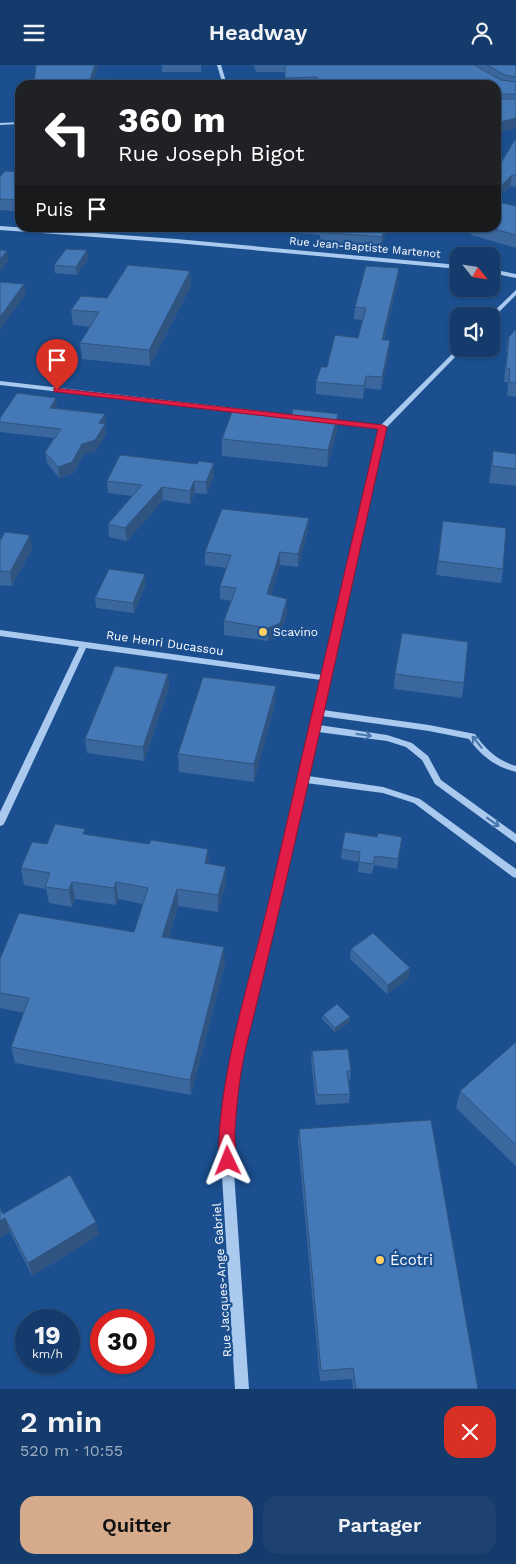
<!DOCTYPE html>
<html lang="fr">
<meta charset="utf-8">
<style>
:root{--surface:#143b6b;--page:#1d4271;--text:#f1f3f6;--muted:#9dadc1;--line:#33557e;--accent:#d6ab8b}
body{margin:0;font-family:"Work Sans",sans-serif;background:var(--page);color:var(--text);height:100vh;display:flex;flex-direction:column;font-size:19px;white-space:nowrap}
*{box-sizing:border-box;margin:0}
p{font-size:16px;color:var(--muted)}
.icon{flex:none;width:28px;height:28px;fill:none;stroke:currentColor;stroke-width:2;stroke-linecap:round;stroke-linejoin:round}
.map{position:relative;height:1324px;overflow:hidden}
.panel{display:flex;flex-direction:column;background:var(--surface);flex:1}
.panel>*{flex:none}
.banner{position:absolute;left:15px;top:15px;width:486px;height:152px;border-radius:15px;box-shadow:0 1px 4px #0004,0 0 0 1px var(--line);background:#202124;color:#fff;overflow:hidden}
.needle{width:32px;rotate:120deg}
.tools{position:absolute;left:450px;top:182px;display:grid;gap:10px}
.tools a{display:grid;place-items:center;width:50px;height:50px;border-radius:10px;background:var(--surface);box-shadow:0 1px 4px #0004,0 0 0 1px var(--line);font-size:25px}
.speed{position:absolute;left:15px;top:1244px;display:flex;gap:10px;font-size:25px;font-weight:700;text-align:center}
.speed>*{display:grid;place-content:center;width:65px;height:65px;border-radius:50%;background:var(--surface);box-shadow:0 1px 4px #0004,0 0 0 1px var(--line);line-height:1}
.speed small{font-size:12px;font-weight:400}
.speed .limit{border:8px solid #d22;background:#fff;color:#111}
.pin{position:absolute;display:grid;place-items:center;width:42px;height:42px;color:#fff;margin:-51px -21px;border-radius:50% 50% 50% 0;rotate:-45deg;box-shadow:0 0 5px #0007}
.pin .icon{rotate:45deg}
.me{position:absolute;width:55px;margin:-28px;rotate:358deg;stroke-linejoin:round;filter:drop-shadow(0 0 4px #0008)}
.turn{display:flex;align-items:center;gap:18px;height:105px;padding:0 20px;font-size:22px}
.turn .icon{width:65px;height:65px;stroke-width:2.5}
.turn b{display:block;font-size:35px;line-height:42px}
.then{display:flex;align-items:center;height:48px;padding:0 20px;background:#0003;gap:10px;font-size:19px}
.round{display:grid;place-items:center;flex:none;width:52px;height:52px;border-radius:15px;background:var(--page)}
.overview{display:flex;align-items:center;justify-content:space-between;height:85px;padding:0 20px}
h1{font-size:30px;font-weight:600;line-height:38px}
.cta{display:flex;gap:10px;margin-top:auto;padding:10px 20px}
.cta a{flex:1;height:58px;border-radius:15px;background:var(--accent);color:#111;font-size:20px;font-weight:600;line-height:58px;text-align:center}
.cta a+a{background:var(--page);color:var(--text)}
header{display:flex;justify-content:space-between;align-items:center;height:65px;padding:0 20px;background:var(--surface);font-size:22px;font-weight:600}
.map>svg:first-child{display:block}
</style>
<header><svg class="icon" aria-label="menu" viewBox="0 0 24 24"><path d="M4 6h16M4 12h16M4 18h16"/></svg>Headway<svg class="icon" aria-label="person" viewBox="0 0 24 24"><circle cx="12" cy="8" r="4"/><path d="M4 21q1-7 8-7t8 7"/></svg></header>
<div class="map">
<svg width="516" height="1324" viewBox="0 0 516 1324">
<rect width="100%" height="100%" fill="#1b4f8f"/>
<g fill="none" stroke-linecap="round" stroke-linejoin="round">
<path fill="#a9c9ee" fill-rule="evenodd" d="M217,0H221L227,20H223Z
M20,57V59L0,60V58Z
M0,161L176,174L459,200V204L176,178L0,165Z
M491,204L516,209V213L491,208Z
M516,225V230L493,253L491,254V251H489Z
M459,282V284H463L386,363L330,612L331,613L329,615L323,645L429,660L475,669C485,684 498,696 516,701V707C496,702 481,691 469,674L429,666L321,651L319,660L387,670L412,678L428,691L441,715L516,769V778L435,719L422,695L406,682L387,676L318,667L308,711L383,722L420,734L516,804V813L513,812L414,738L383,728L306,718L269,884L244,987L236,1031L232,1078L249,1324H235L220,1078L224,1031L232,987L259,884L321,615L86,583L5,757L3,760L0,761V747L79,582L0,571V565L322,610L379,364L326,358L323,356L326,354L381,360Z
M0,316L303,351L306,353L303,355L0,320Z"/>
</g>
<path fill="#3a679d" d="M162,0H201V7H162Z
M254,0H516V63L496,68V20H285V7H256Z
M516,73V122L510,121L500,131V134H498L496,106Z
M20,107V147L0,145V112Z
M516,141V183L471,170L472,162H496Z
M217,162H248V164H217Z
M286,162H388L381,182L320,177V170L286,167Z
M88,194L77,210L55,208L54,200Z
M190,206L191,221L150,301L82,294L80,278L90,262L73,260L71,245Z
M398,215L384,275L389,288L381,325L365,323L363,334L316,329V317L327,302L358,273L363,255L354,254L355,242Z
M516,264V332L507,331L508,317H504L507,287L506,286L508,273Z
M57,343L105,349L106,359L105,361L106,369L96,386L83,390L74,408L59,413L47,398L45,387L54,373L0,367V353Z
M337,366L327,402L222,391V374Z
M493,386L516,389V421L489,418Z
M214,398V411L207,429L195,428L190,439L163,435L127,476L109,472L108,459L132,431L108,428L107,416L197,399Z
M443,456L503,504L501,518L436,510Z
M308,466L298,502L280,500L271,530L287,534V547L280,571L268,576L224,570V556L231,536L220,534V521L227,503L205,500V487Z
M0,476L32,484L12,521L0,520Z
M146,519L134,548L96,543L95,533Z
M168,609L169,623L144,696L87,688L85,674Z
M395,609L464,618L462,633L394,624Z
M275,639L254,717L179,707L178,689Z
M86,769L209,799L226,802V819L218,847L178,841L169,873L225,899L191,1030L15,998L11,982L24,948L0,943V894L134,867L143,839L118,834L116,840L75,834L72,842L49,838L46,824L24,820L21,803L47,779Z
M377,772H402L397,804L374,800L372,809L358,807L359,797L341,794L342,784Z
M351,884L409,913L387,929L350,894Z
M323,950L350,952V957L335,967L322,954Z
M516,977V1101L456,1043L460,1026Z
M312,986L351,1006L350,1015H349L350,1029L349,1038L316,1040L311,995Z
M299,1064L478,1324H353L352,1314L320,1316L298,1076Z
M0,1143L3,1149L96,1157L99,1170L32,1211L10,1167L0,1173Z"/>
<path fill="#305480" d="M95,0H99L92,20L90,14Z
M516,53V63L496,68V58Z
M512,110L510,121L500,131L501,123V121Z
M499,123L498,134L496,135V126Z
M385,162H388L381,182L382,172Z
M87,185L88,194L77,210L76,202Z
M7,186L8,196L0,207V194Z
M399,203L398,215L381,287L382,275Z
M190,206L191,221L150,301L149,285Z
M24,219L26,229L0,265V252Z
M390,275L389,288L381,325L382,312Z
M366,311L365,323L363,334L364,321Z
M56,333L57,343H50Z
M105,349L106,359L105,361L106,369L96,386L83,390L74,408L59,413L58,402L82,379L99,358Z
M338,349L337,366L327,402L328,385Z
M214,398V411L207,429L206,417Z
M194,416L195,428L190,439V426Z
M162,422L163,435L127,476L125,463Z
M309,453L308,466L298,502V489Z
M30,470L32,484L12,521L10,507Z
M280,487V500L267,543V529Z
M145,509L146,519L134,548L133,538Z
M287,534V547L280,571L268,576V563Z
M168,609L169,623L144,696L143,682Z
M276,621L275,639L254,717V699Z
M208,784L209,801L205,798Z
M226,802V819L218,847V830Z
M72,817L75,834L72,842L69,825Z
M116,817L118,834L116,840L114,823Z
M177,824L178,841L164,889L162,872Z
M224,882L225,899L191,1030L190,1015Z
M410,903L409,913L387,929L388,920Z
M350,952V957L335,967V963Z
M5,1153L10,1167L0,1173V1156Z
M96,1157L99,1170L32,1211L28,1198Z"/>
<path fill="#4478b7" stroke="#305480" d="M36,0H95L90,14H115V20H34Z
M285,0H474L501,15L516,17V29H497L496,33V20H321L317,12L285,13Z
M487,0H516V12L505,10Z
M496,34H516V53L496,58Z
M516,73V110H512L501,121V123H499L496,126V106Z
M5,106L20,107V135L0,134V112Z
M498,137L516,141V170L487,162H496V139Z
M322,162H385L382,172L320,167Z
M66,184L87,185L76,202L54,200Z
M0,185L7,186L0,194Z
M128,200L190,206L149,285L80,278L99,247L71,245L81,231L107,233Z
M366,201L399,203L382,275H390L382,312L366,311L364,321L316,317L321,302H327L335,270L358,273L366,243L355,242Z
M0,217L24,219L0,252Z
M516,264V318L509,317L510,304L506,303L509,274L508,273Z
M17,328L56,333L50,343L105,349L99,358L105,359L95,375L82,379L72,397L58,402L45,387L61,364L0,357V353Z
M293,344L338,349L328,385L222,374L232,347L291,353Z
M493,386L516,389V404L492,401Z
M120,390L197,399L199,396L214,398L206,417L194,416L190,426L162,422L125,463L108,459L142,420L107,416Z
M222,444L309,453L298,489L280,487L267,529L287,534L280,558L268,563L224,556L236,523L220,521L231,490L205,487Z
M443,456L506,463L503,504L438,496Z
M5,467L30,470L10,507L0,506V476Z
M109,504L145,509L133,538L95,533Z
M402,568L468,577L464,618L395,609Z
M115,601L168,609L143,682L85,674Z
M203,612L276,621L254,699L178,689Z
M55,759L85,764L83,769L149,779L151,775L208,784L205,798L226,802L218,830L177,824L162,872L224,882L190,1015L11,982L29,933L0,928V894L19,848L134,867L148,823L116,817L114,823L72,817L69,825L45,822L50,808L21,803L32,777L47,779Z
M345,767L377,772L378,768L402,772L398,794L375,791L373,799L359,797L360,787L342,784Z
M373,868L410,903L388,920L351,884Z
M337,939L350,952L335,963L323,950Z
M516,977V1080L460,1026Z
M348,984L351,1006H347L350,1029L317,1030L312,986Z
M431,1055L478,1324H356L353,1303L321,1306L299,1064Z
M70,1110L96,1157L28,1198L5,1153L0,1156V1143L3,1149Z"/>
<defs><path id="oneway-shaft" d="M-6 0H5M1.5-3L5.5 0L1.5 3" fill="none" stroke-width="1.6" stroke-linecap="round" stroke-linejoin="round" transform="scale(1.25)"/></defs>
<g stroke="#4674ac">
<use href="#oneway-shaft" transform="translate(364 670) rotate(8)"/>
<use href="#oneway-shaft" transform="translate(477 677) rotate(-129)"/>
<use href="#oneway-shaft" transform="translate(493 757) rotate(36)"/>
</g>
<path fill="#e11d48" stroke="#92132f" d="M54,323L383,360L387,362C341,568 298,774 247,978C240,1006 237,1035 235,1064C234,1076 238,1091 233,1102L228,1104L222,1102C217,1089 219,1074 220,1060C227,981 253,904 271,827C306,673 342,518 378,364L57,327H54Z"/>
<g fill="#ffd166" stroke="#1b4f8f" stroke-width="2">
<circle cx="263" cy="567" r="5"/>
<circle cx="380" cy="1195" r="5"/>
</g>
<g text-anchor="middle" stroke-width="4.5" stroke-linejoin="round" paint-order="stroke">
<g font-size="11" fill="#fff" stroke="#1b4f8f">
<text transform="translate(365 182) rotate(5)" y="4">Rue Jean-Baptiste Martenot</text>
</g>
<g font-size="12" fill="#fff" stroke="#1b4f8f" text-anchor="start">
<text x="273" y="571">Scavino</text>
</g>
<g font-size="12" fill="#fff" stroke="#1b4f8f">
<text transform="translate(165 578) rotate(8)" y="4">Rue Henri Ducassou</text>
<text transform="translate(222 1215) rotate(-94)" y="4">Rue Jacques-Ange Gabriel</text>
</g>
<g font-size="15" fill="#fff" stroke="#1b4f8f" text-anchor="start">
<text x="390" y="1200">Écotri</text>
</g>
</g>
</svg>
<div class="tools">
<a><svg class="needle" viewBox="-14 -14 28 28"><path d="M0-13l5 13h-10z" fill="#e53935"/><path d="M0 13l5-13h-10z" fill="#9dadc1"/></svg></a>
<a><svg class="icon" aria-label="sound" viewBox="0 0 24 24"><path d="M4 9h4l5-4v14l-5-4H4zM17 9q2 3 0 6"/></svg></a>
</div>
<div class="speed"><div>19<small>km/h</small></div><div class="limit">30</div></div>
<div class="pin" style="left:57px;top:325px;background:#d93025"><svg class="icon" aria-label="arrive" viewBox="0 0 24 24"><path d="M6 21V4h12l-3 4 3 4H6"/></svg></div>
<svg class="me" style="left:228px;top:1096px" viewBox="-20 -20 40 40"><path d="M0-17L14 15 0 8-14 15z" fill="#e11d48" stroke="#fff" stroke-width="4"/></svg>
<div class="banner">
<div class="turn"><svg class="icon" aria-label="left" viewBox="0 0 24 24"><path d="M17 20v-9H6M10 6l-5 5 5 5"/></svg><div><b>360 m</b>Rue Joseph Bigot</div></div>
<div class="then">Puis<svg class="icon" aria-label="arrive" viewBox="0 0 24 24"><path d="M6 21V4h12l-3 4 3 4H6"/></svg></div>
</div>
</div>
<section class="panel">
<div class="overview"><div><h1>2 min</h1><p>520 m · 10:55</p></div><a class="round" style="background:#d93025;color:#fff"><svg class="icon" aria-label="close" viewBox="0 0 24 24"><path d="M6 6l12 12M18 6L6 18"/></svg></a></div>
<div class="cta"><a>Quitter</a><a>Partager</a></div>
</section>
